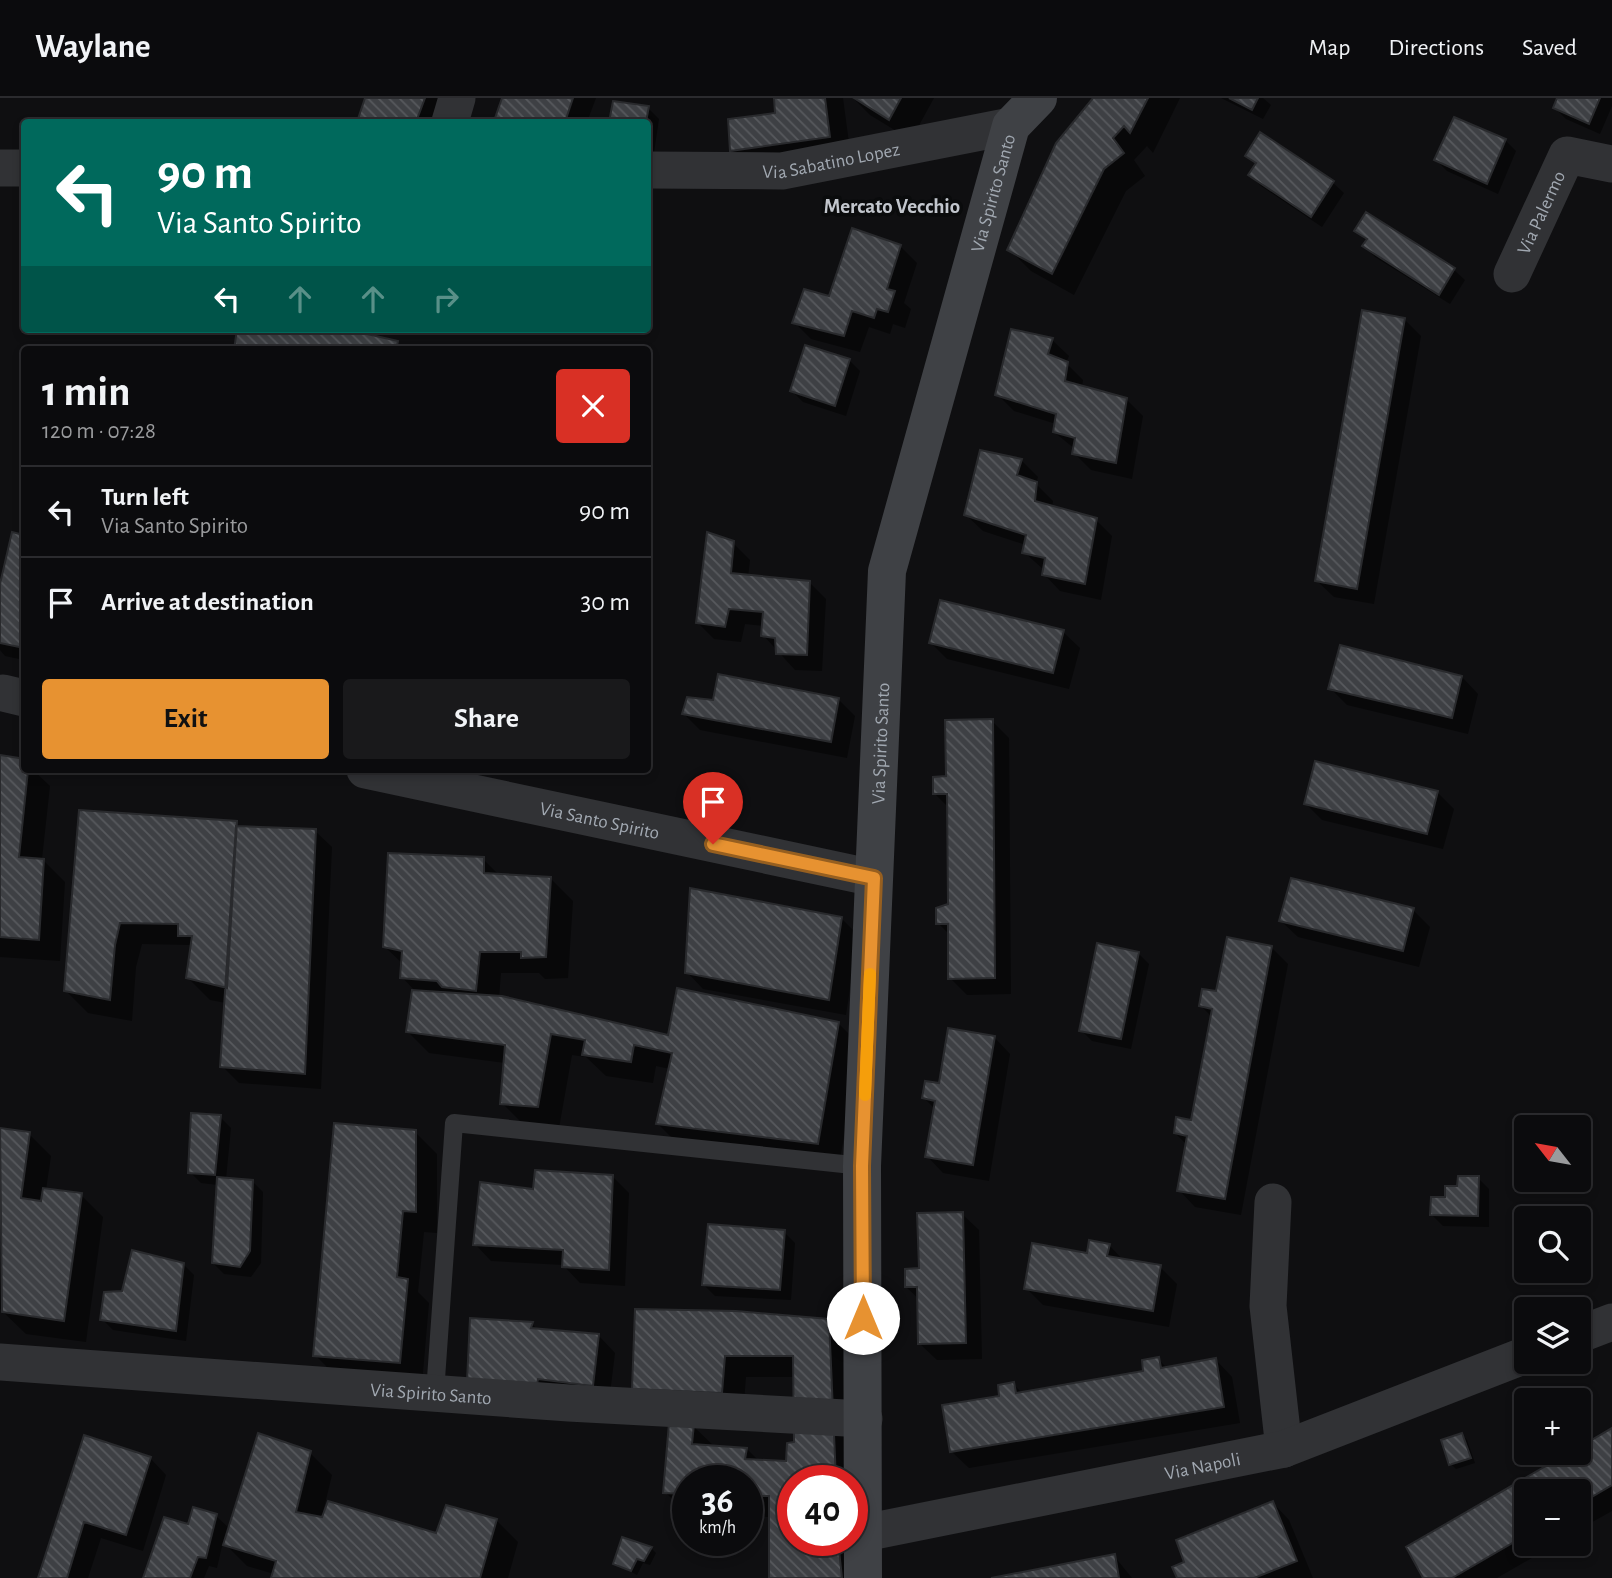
<!DOCTYPE html>
<meta charset="utf-8">
<style>
:root{--surface:#0b0b0d;--page:#19191b;--text:#f1f3f6;--muted:#9a9b9d;--line:#2b2b2e;--accent:#e79231}
body{margin:0;font-family:"Alegreya Sans",sans-serif;background:var(--page);color:var(--text);height:100vh;display:flex;flex-direction:column;font-size:26px;white-space:nowrap}
*{box-sizing:border-box;margin:0}
p{font-size:23px;color:var(--muted)}
.icon{flex:none;width:38px;height:38px;fill:none;stroke:currentColor;stroke-width:2;stroke-linecap:round;stroke-linejoin:round}
.map{position:relative;flex:1;overflow:hidden}
.drawer{position:absolute;left:21px;top:248px;width:630px;height:427px;display:flex;flex-direction:column;background:var(--surface);border-radius:7px;box-shadow:0 4px 10px #0003,0 0 0 2px var(--line)}
.drawer>*{flex:none}
.top-card{position:absolute;left:21px;top:21px;width:630px;height:214px;border-radius:7px;box-shadow:0 4px 10px #0003,0 0 0 2px var(--line);background:#00695c;color:#fff;overflow:hidden}
.needle{width:46px;rotate:301deg}
.controls{position:absolute;left:1514px;top:1017px;display:grid;gap:14px}
.controls a{display:grid;place-items:center;width:77px;height:77px;border-radius:7px;background:var(--surface);box-shadow:0 4px 10px #0003,0 0 0 2px var(--line);font-size:35px}
.speed{position:absolute;left:672px;top:1367px;display:flex;gap:14px;font-size:35px;font-weight:700;text-align:center}
.speed>*{display:grid;place-content:center;width:91px;height:91px;border-radius:50%;background:var(--surface);box-shadow:0 4px 10px #0003,0 0 0 2px var(--line);line-height:1}
.speed small{font-size:18px;font-weight:400}
.speed .limit{border:10px solid #d22;background:#fff;color:#111}
.pin{position:absolute;display:grid;place-items:center;width:60px;height:60px;color:#fff;margin:-72px -30px;border-radius:50% 50% 50% 0;rotate:-45deg;box-shadow:0 0 7px #0007}
.pin .icon{rotate:45deg}
.me{position:absolute;width:77px;margin:-38px;rotate:0deg;stroke-linejoin:round;filter:drop-shadow(0 0 5px #0008)}
.turn{display:flex;align-items:center;gap:24px;height:147px;padding:0 21px;font-size:32px}
.turn .icon{width:91px;height:91px;stroke-width:2.5}
.turn b{display:block;font-size:49px;line-height:60px}
.lanes{display:flex;align-items:center;height:66px;padding:0 21px;background:#0003;justify-content:center;gap:35px;direction:ltr}
.lanes .off{opacity:.35}
.round{display:grid;place-items:center;flex:none;width:74px;height:74px;border-radius:7px;background:var(--page)}
.head{display:flex;align-items:center;justify-content:space-between;height:119px;padding:0 21px}
h1{font-size:42px;font-weight:600;line-height:52px}
.action{display:flex;gap:14px;margin-top:auto;padding:14px 21px}
.action a{flex:1;height:80px;border-radius:7px;background:var(--accent);color:#111;font-size:28px;font-weight:600;line-height:80px;text-align:center}
.action a+a{background:var(--page);color:var(--text)}
ul{padding:0;list-style:none}
li{display:flex;align-items:center;gap:21px;height:91px;padding:0 21px;border-top:2px solid var(--line)}
li div{flex:1}
li b{display:block;font-size:26px}
li em{font-style:normal}
header{display:flex;align-items:center;gap:42px;box-sizing:border-box;height:98px;padding:0 35px;background:var(--surface);border-bottom:2px solid var(--line)}
header strong{font-size:33px}
nav{display:flex;gap:38px;margin-inline-start:auto;font-size:24px}
.map>svg:first-child{display:block}
</style>
<header>
<strong>Waylane</strong>
<nav><a>Map</a><a>Directions</a><a>Saved</a></nav>
</header>
<div class="map">
<svg width="1612" height="1480" viewBox="0 0 1612 1480">
<defs>
<pattern id="building-back-hatch" width="6" height="6" patternUnits="userSpaceOnUse" patternTransform="scale(1.75)"><rect width="6" height="6" fill="#3e4044"/><path d="M-1 5l2 2M0 0l6 6M5-1l2 2" fill="none" stroke="#57595d"/></pattern>
</defs>
<rect width="100%" height="100%" fill="#0f0f11"/>
<path fill="#0007" fill-rule="evenodd" d="M367,0H439L430,24H359Z
M504,0H596L587,24H499L496,22Z
M776,0H843L851,60L754,74L732,52L777,16Z
M853,0H934L911,42L870,17Z
M1096,0H1180L1153,55L1147,48L1134,62L1145,78L1126,93L1074,197L1031,173L1009,151L1057,46Z
M1221,0H1263L1271,7L1263,21Z
M1559,0H1612V8L1600,36L1566,21L1555,10Z
M614,5L648,10L659,21L652,68L648,67V24H611Z
M1261,37L1333,85L1344,95L1322,129L1261,88L1250,77L1257,67L1247,57Z
M1505,42L1516,53L1498,96L1447,73L1436,62Z
M1367,117L1454,172L1465,182L1450,206L1375,159L1364,148L1367,143L1356,133Z
M900,148L917,165L904,205L911,211L905,230L893,226L890,236L869,229L860,254L811,241L794,224Z
M1404,221L1421,238L1374,506L1334,499L1317,483Z
M239,231H337L397,245L404,252H235Z
M1052,242L1069,258L1066,265L1083,282L1082,289L1126,301L1143,318L1132,381L1091,372L1074,355L1075,351L1054,334L1056,326L1014,313L997,296Z
M849,262L860,273L846,318L803,304L792,293Z
M1021,362L1038,379L1036,386L1053,403L1052,410L1096,422L1112,438L1101,502L1060,493L1044,476V472L1024,454L1026,447L983,433L966,417Z
M14,436L24,439V562L5,558L0,552V493Z
M733,445L750,462L748,479L809,484L826,501L822,573L795,572L763,537L764,528L745,526L741,544L714,541L697,524Z
M1063,534L1080,550L1069,591L947,561L931,545Z
M1462,579L1478,596L1468,636L1347,607L1330,590Z
M838,601L855,618L847,660L700,632L684,616L715,604Z
M992,623L1009,640L1011,896L967,897L950,880V837L938,825L950,808L949,710L934,695Z
M0,659L24,665V672H33L50,688L42,761L65,784L60,863L0,859Z
M1437,694L1454,711L1443,751L1322,722L1305,705Z
M80,713L236,725L241,730L315,733L332,749L321,991L239,985L222,968L226,905L210,902L188,880L190,847L142,846L136,869L132,923L88,915L66,893Z
M483,761L500,778L551,781L573,803L568,880L545,881L539,875H501L499,900L670,939L838,925L860,947L839,1067L680,1048L658,1026L670,971L656,968L653,985L606,978L586,959L572,957L559,1030L524,1027L502,1005L505,965L429,955L407,933L416,894L402,879L403,866L385,849Z
M1413,812L1430,829L1419,869L1298,839L1281,823Z
M841,820L858,837L846,917L703,891L687,874Z
M1271,849L1288,866L1241,1117L1195,1109L1179,1092L1187,1047L1175,1035L1193,1024L1212,919L1201,908Z
M1138,855L1149,866L1131,951L1092,943L1081,932Z
M994,939L1010,956L989,1083L943,1075L927,1058L935,1011L924,1000Z
M220,1019L231,1030L226,1081L252,1083L263,1094L261,1165L251,1179L224,1176L213,1165L218,1087L201,1085L190,1074Z
M0,1032L29,1036L51,1058L46,1092L81,1097L103,1119L86,1244L26,1236L0,1211Z
M415,1034L437,1056V1135L424,1134L418,1194L429,1205L422,1286L337,1279L315,1257Z
M612,1078L629,1095L625,1188L580,1185L563,1167L491,1163L475,1146L535,1093Z
M1478,1080L1489,1091V1129L1443,1128L1432,1117L1459,1090Z
M962,1116L979,1132L982,1261L937,1262L920,1246L919,1201L906,1189Z
M784,1134L795,1145L791,1202L715,1198L704,1187Z
M1109,1147L1124,1163L1160,1169L1177,1186L1169,1229L1043,1207L1026,1190Z
M183,1166L194,1177L186,1243L113,1232L102,1221L124,1195Z
M637,1213L828,1223L850,1245L862,1480H769L770,1419L747,1418V1382H688V1416L665,1394L693,1328L715,1349L747,1351L759,1363L788,1365L796,1345L795,1279H746L743,1316ZM793,1382H852V1442H793Z
M532,1226L538,1232L599,1238L615,1255L609,1304L485,1299Z
M1158,1261L1167,1270L1216,1262L1232,1279L1240,1325L969,1370L952,1354L1013,1286L1023,1296L1145,1275Z
M1612,1333V1413L1578,1432V1393H1526V1446H1556L1497,1480H1425L1408,1450Z
M1462,1337L1467,1342L1475,1365L1456,1371L1451,1366Z
M85,1339L150,1360L166,1377L143,1453L101,1440L88,1480H40Z
M310,1355L332,1377L323,1414L438,1437L496,1422L518,1444L508,1480H273L274,1476L247,1468L223,1444L217,1470L209,1468L204,1480H145L190,1429L216,1418L230,1431Z
M1273,1405L1289,1422L1313,1480H1179L1186,1465Z
M651,1450L656,1455L650,1467L643,1465L637,1477L615,1465Z
M1114,1458L1132,1480H1001Z"/>
<path fill="url(#building-back-hatch)" stroke="#292a2d" stroke-width="2" d="M365,0H425L416,24H357Z
M502,0H573L565,24H499L494,23Z
M774,0H825L830,39L730,53L728,21L775,15Z
M854,0H901L889,22Z
M1093,0H1148L1130,35L1124,28L1113,40L1124,55L1104,71L1052,176L1007,152L1056,45Z
M1229,0H1258L1252,12Z
M1557,0H1600L1589,26L1553,10Z
M613,3L649,8L646,24H609Z
M1454,19L1506,41L1487,86L1434,62Z
M1260,34L1334,83L1311,119L1248,77L1256,65L1245,58Z
M1366,114L1455,170L1439,197L1362,148L1367,141L1354,133Z
M852,130L901,147L887,191L895,193L888,214L877,211L874,220L852,213L844,238L792,225L804,191L829,198Z
M1362,212L1405,220L1357,491L1315,483Z
M237,231H345L398,243L396,252H234Z
M1011,231L1053,240L1048,256L1068,264L1065,283L1127,300L1116,365L1072,356L1075,340L1053,334L1056,316L995,297Z
M805,247L850,261L835,308L790,293Z
M980,352L1022,361L1017,377L1037,384L1035,403L1097,420L1085,486L1042,477L1045,460L1022,455L1026,437L964,417Z
M12,434L24,437V550L0,545V486Z
M707,434L734,443L731,475L810,483L807,557L776,556L775,540L761,538L763,514L729,511L725,529L696,525Z
M940,502L1064,532L1053,575L929,545Z
M1340,547L1462,578L1452,620L1328,591Z
M718,576L839,600L831,644L682,616L687,599L713,602Z
M993,621L995,880L948,881V826H936V810L948,806L947,696H933V679L946,678L945,622Z
M0,657L19,660L24,663V672H28L19,759L44,761L39,842L0,839Z
M1315,663L1438,693L1427,736L1304,706Z
M79,712L237,723L227,890L186,880L192,838H178V826L120,825L115,847L110,902L64,893Z
M236,728L316,731L305,976L220,969Z
M388,755L484,759V775L551,779L546,859L521,860V854H480L476,893L442,889L437,883L400,880L402,853L383,849Z
M1291,780L1414,810L1403,853L1279,823Z
M690,790L842,819L829,902L685,875Z
M1227,839L1272,848L1225,1101L1177,1093L1187,1038L1174,1035L1176,1019L1191,1022L1212,911L1199,908L1202,891L1216,893Z
M1097,845L1139,854L1121,941L1079,933Z
M677,890L839,924L818,1046L656,1026L672,955L634,947L631,964L582,957L585,942L551,936L538,1009L500,1006L505,947L406,934L412,892L502,898L668,937Z
M948,930L995,938L973,1067L925,1059L935,1003L922,1000L925,983L939,985Z
M191,1015L221,1017L215,1077L188,1075Z
M334,1025L416,1032V1114L403,1113L397,1179L408,1181L400,1265L313,1258Z
M0,1030L30,1034L21,1100L41,1103L43,1090L82,1095L64,1223L2,1214Z
M535,1072L613,1077L609,1172L562,1169L563,1152L473,1147L480,1084L533,1091Z
M1458,1078H1479L1478,1118L1430,1117L1431,1099H1445V1088H1457Z
M217,1079L253,1082L250,1153L240,1169L212,1165Z
M963,1114L966,1245L918,1246L917,1189H905V1171L919,1170L917,1115Z
M708,1126L785,1132L780,1192L702,1187Z
M1089,1142L1110,1146L1107,1158L1161,1167L1153,1213L1024,1191L1032,1145L1087,1155Z
M132,1152L184,1165L176,1233L100,1222L104,1194L122,1193Z
M635,1211L736,1213L829,1221L836,1382H793V1442H838L842,1480H769V1398H747V1382H688V1396L663,1395L669,1325L694,1326L692,1346L747,1350L745,1361L786,1363L787,1345L794,1344L793,1258H725L722,1295L632,1291Z
M470,1220L533,1224L531,1230L599,1236L593,1288L538,1281L537,1286L467,1283Z
M1159,1259L1161,1270L1216,1260L1224,1309L950,1354L942,1307L999,1298L998,1287L1014,1284L1016,1295L1143,1273L1142,1262Z
M1612,1330V1387L1578,1407V1393H1526V1437L1452,1480H1423L1406,1449L1570,1354H1578V1350Z
M258,1335L311,1353L296,1414L322,1419L328,1403L436,1435L446,1407L497,1421L480,1480H271L276,1463L223,1447Z
M1462,1335L1471,1360L1449,1367L1441,1342Z
M84,1337L151,1359L126,1437L84,1424L67,1480H38Z
M1273,1403L1297,1463L1254,1480H1177L1172,1469L1184,1464L1176,1442Z
M193,1409L217,1416L206,1460L198,1459L190,1480H143L164,1419L188,1426Z
M622,1439L652,1449L644,1463L637,1461L631,1473L613,1466Z
M1115,1456L1119,1480H991Z"/>
<g fill="none" stroke-linecap="round" stroke-linejoin="round">
<path stroke="#313235" stroke-width="18" d="M435,1295L454,1025L862,1068"/>
<g stroke="#313235" stroke-width="37">
<path d="M450,24L457,0"/>
<path d="M0,70H24"/>
<path id="s1" d="M648,72L782,73L1011,28"/>
<path id="s2" d="M1512,176L1567,57L1612,66"/>
<path d="M3,595L24,600"/>
<path id="s3" d="M365,672L874,780"/>
<path d="M1273,1104L1268,1208L1284,1351"/>
<path d="M1578,1237L1612,1224"/>
<path id="s4" d="M0,1264L569,1305L864,1321"/>
<path id="s5" d="M864,1435L1284,1351L1526,1257"/>
</g>
<path stroke="#3f4145" stroke-width="38" id="s6" d="M863,1480L862,1068L887,473L1011,28L1038,0"/>
</g>
<g fill="none" stroke-linecap="round" stroke-linejoin="round">
<g stroke="#965f20" stroke-width="18">
<path id="route" d="M713,746L874,780L862,1068L863,1220"/>
</g>
<use href="#route" stroke="#e79231" stroke-width="12"/>
<path stroke="#f59e0b" stroke-width="12" d="M865,997L870,876"/>
</g>
<g text-anchor="middle" stroke-width="7" stroke-linejoin="round" paint-order="stroke">
<g font-size="19" fill="#a1a8b1" stroke="#0a0b0c">
<text dy="7" stroke="none"><textPath href="#s1" startOffset="184">Via Sabatino Lopez</textPath></text>
<text dy="7" stroke="none"><textPath href="#s6" startOffset="1400">Via Spirito Santo</textPath></text>
<text dy="7" stroke="none"><textPath href="#s2" startOffset="68">Via Palermo</textPath></text>
<text dy="7" stroke="none"><textPath href="#s6" startOffset="835">Via Spirito Santo</textPath></text>
<text dy="7" stroke="none"><textPath href="#s3" startOffset="240">Via Santo Spirito</textPath></text>
<text dy="7" stroke="none"><textPath href="#s4" startOffset="432">Via Spirito Santo</textPath></text>
<text dy="7" stroke="none"><textPath href="#s5" startOffset="345">Via Napoli</textPath></text>
</g>
<g font-size="21" font-weight="bold" fill="#c2c6cd" stroke="#0a0b0c">
<text x="892" y="115">Mercato Vecchio</text>
</g>
</g>
</svg>
<div class="controls">
<a><svg class="needle" viewBox="-14 -14 28 28"><path d="M0-13l5 13h-10z" fill="#e53935"/><path d="M0 13l5-13h-10z" fill="#9a9b9d"/></svg></a>
<a><svg class="icon" aria-label="search" viewBox="0 0 24 24"><circle cx="10" cy="10" r="6"/><path d="M15 15l6 6"/></svg></a>
<a><svg class="icon" aria-label="layers" viewBox="0 0 24 24"><path d="M12 4l9 5-9 5-9-5zM3 14l9 5 9-5"/></svg></a>
<a>+</a>
<a>−</a>
</div>
<div class="speed"><div>36<small>km/h</small></div><div class="limit">40</div></div>
<div class="pin" style="left:713px;top:746px;background:#d93025"><svg class="icon" aria-label="arrive" viewBox="0 0 24 24"><path d="M6 21V4h12l-3 4 3 4H6"/></svg></div>
<svg class="me" style="left:863px;top:1220px" viewBox="-20 -20 40 40"><circle r="19" fill="#fff"/><path d="M0-13L10 11 0 6-10 11z" fill="#e79231"/></svg>
<div class="top-card">
<div class="turn"><svg class="icon" aria-label="left" viewBox="0 0 24 24"><path d="M17 20v-9H6M10 6l-5 5 5 5"/></svg><div><b>90 m</b>Via Santo Spirito</div></div>
<div class="lanes"><svg class="icon" aria-label="left" viewBox="0 0 24 24"><path d="M17 20v-9H6M10 6l-5 5 5 5"/></svg><svg class="icon off" aria-label="ahead" viewBox="0 0 24 24"><path d="M12 20V5M6 11l6-6 6 6"/></svg><svg class="icon off" aria-label="ahead" viewBox="0 0 24 24"><path d="M12 20V5M6 11l6-6 6 6"/></svg><svg class="icon off" aria-label="right" viewBox="0 0 24 24"><path d="M7 20v-9h11M14 6l5 5-5 5"/></svg></div>
</div>
<section class="drawer">
<div class="head"><div><h1>1 min</h1><p>120 m · 07:28</p></div><a class="round" style="background:#d93025;color:#fff"><svg class="icon" aria-label="close" viewBox="0 0 24 24"><path d="M6 6l12 12M18 6L6 18"/></svg></a></div>
<ul>
<li><svg class="icon" aria-label="left" viewBox="0 0 24 24"><path d="M17 20v-9H6M10 6l-5 5 5 5"/></svg><div><b>Turn left</b><p>Via Santo Spirito</p></div><em>90 m</em></li>
<li><svg class="icon" aria-label="arrive" viewBox="0 0 24 24"><path d="M6 21V4h12l-3 4 3 4H6"/></svg><div><b>Arrive at destination</b></div><em>30 m</em></li>
</ul>
<div class="action"><a>Exit</a><a>Share</a></div>
</section>
</div>
